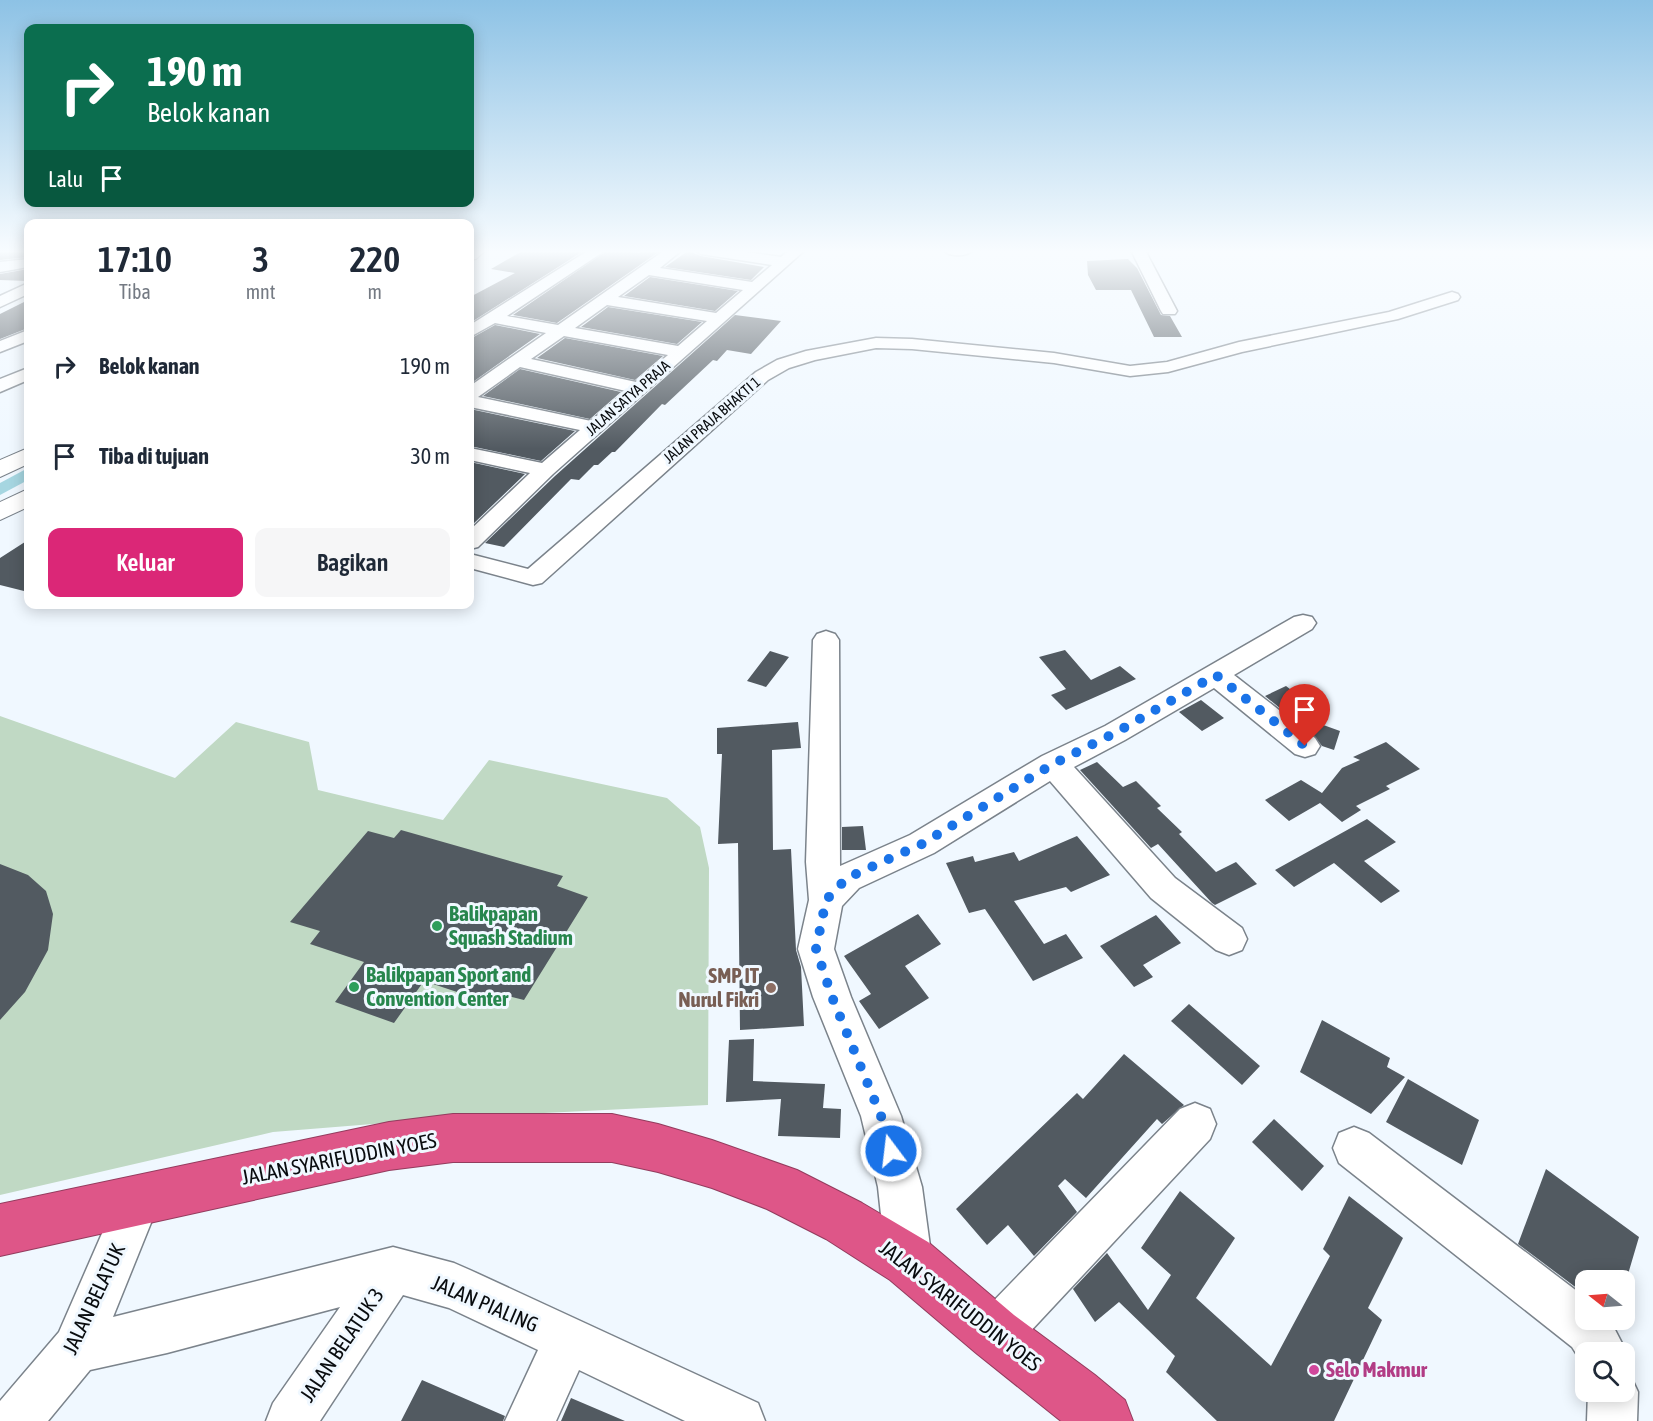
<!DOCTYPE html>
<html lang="id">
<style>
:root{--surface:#fff;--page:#f6f6f7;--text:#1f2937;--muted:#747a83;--accent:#db2777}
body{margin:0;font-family:"Asap Condensed",sans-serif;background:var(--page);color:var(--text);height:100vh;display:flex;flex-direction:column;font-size:22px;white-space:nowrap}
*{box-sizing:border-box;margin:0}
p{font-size:20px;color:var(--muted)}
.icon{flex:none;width:33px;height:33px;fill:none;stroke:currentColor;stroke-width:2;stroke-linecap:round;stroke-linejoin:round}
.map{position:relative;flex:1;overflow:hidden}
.drawer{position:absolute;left:24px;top:219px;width:450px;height:390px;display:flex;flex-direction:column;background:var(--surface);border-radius:12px;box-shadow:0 3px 15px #0003}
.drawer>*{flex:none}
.hud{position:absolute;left:24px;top:24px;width:450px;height:183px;border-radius:12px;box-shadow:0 3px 15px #0003;background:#0b6e4f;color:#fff;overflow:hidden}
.needle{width:39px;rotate:287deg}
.controls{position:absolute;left:1575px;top:1270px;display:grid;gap:12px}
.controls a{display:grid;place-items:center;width:60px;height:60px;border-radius:12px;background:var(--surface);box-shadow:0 3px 15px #0003;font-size:30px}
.pin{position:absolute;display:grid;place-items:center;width:51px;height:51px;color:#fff;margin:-62px -26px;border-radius:50% 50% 50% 0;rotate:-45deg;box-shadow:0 0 6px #0007}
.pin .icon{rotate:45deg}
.me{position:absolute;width:66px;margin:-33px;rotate:345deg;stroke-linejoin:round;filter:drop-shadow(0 0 4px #0008)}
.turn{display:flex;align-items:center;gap:21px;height:126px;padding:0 24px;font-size:27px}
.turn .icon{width:78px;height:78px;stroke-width:2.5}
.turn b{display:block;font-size:42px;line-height:51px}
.then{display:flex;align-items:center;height:57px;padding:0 24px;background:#0003;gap:12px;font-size:22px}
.eta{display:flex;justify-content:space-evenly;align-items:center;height:102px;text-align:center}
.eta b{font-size:36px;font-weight:600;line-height:42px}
.cta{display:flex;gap:12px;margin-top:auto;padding:12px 24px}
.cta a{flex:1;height:69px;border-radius:12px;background:var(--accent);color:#fff;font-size:24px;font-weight:600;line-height:69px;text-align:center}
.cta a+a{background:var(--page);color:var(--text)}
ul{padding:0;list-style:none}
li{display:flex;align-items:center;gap:18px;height:90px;padding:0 24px}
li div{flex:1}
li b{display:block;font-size:22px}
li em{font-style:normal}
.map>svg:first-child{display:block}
</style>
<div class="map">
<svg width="1653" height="1421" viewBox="0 0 1653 1421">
<rect width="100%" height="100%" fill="#f0f8ff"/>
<path fill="#c0d9c4" d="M0,716L175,778L236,722L309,742L318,790L443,820L489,760L667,798L700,827L709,868L708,1105L460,1117L273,1132L0,1195Z"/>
<path fill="#a6d6e1" d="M28,468V480L0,495V483Z"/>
<path fill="#525a61" d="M0,250H28V257L0,260Z
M524,250H585L470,323V297L515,273L491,269Z
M608,250L639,253L642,250L660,251L557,323L513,315Z
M688,251L701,256L764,267L751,280L665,267Z
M1128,259L1137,268L1161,315L1170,316L1182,337H1154L1131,290H1096L1088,275L1087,261Z
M28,269V281L0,280V274Z
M650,277L738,291L715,311L624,296Z
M28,300V328L0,339V314Z
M608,307L702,322L677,344L581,327Z
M735,315L781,321L751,354L727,350L717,361L713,360L665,405L662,404L615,452H612L598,465H594L579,480L571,479L504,547L485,543L555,476Z
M495,325L540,334L470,384V339Z
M565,338L663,356L635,380L537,358Z
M520,369L621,392L590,419L483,396Z
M470,409L575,431L541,461L470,446Z
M470,462L525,474L470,527Z
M28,540V592L0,585V558Z
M1065,650L1091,680L1120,666L1136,679L1066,710L1051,695L1066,689L1039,657Z
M770,651L789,657L766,687L747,681Z
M1286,686L1312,706L1291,717L1265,696Z
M1201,700L1224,718L1202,731L1179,712Z
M798,722L801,748L772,750L773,850L791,849L796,950L801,967L804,1026L740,1030L738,843L718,844L722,754H717V728Z
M1315,722L1340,731L1334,750L1322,746L1312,733Z
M1386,742L1420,769L1386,786L1390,789L1356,806L1361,810L1342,822L1320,803L1289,821L1265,800L1301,780L1322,793L1342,768L1360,760L1353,757Z
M1097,762L1123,787L1136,781L1161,806L1157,808L1182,832L1179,834L1216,872L1236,862L1257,884L1215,905L1212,903L1158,844L1151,848L1080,770Z
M1367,819L1396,842L1364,861L1400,891L1381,903L1334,863L1294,887L1275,870Z
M863,826L866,850H842V827Z
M401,830L563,876L557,886L588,897L524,1000L492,992L484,1001L424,981L394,1023L335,1002L364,962L310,944L320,931L290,922L368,831L394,838Z
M1077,836L1110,875L1071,892L1066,887L1014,901L1044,944L1066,934L1083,958L1033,981L985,909L969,913L946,863L973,856L975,862L1014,852L1019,861Z
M0,864L28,875L46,891L53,914L48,950L25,992L0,1020Z
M918,914L941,944L905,966L929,998L879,1029L859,1001L871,994L844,956Z
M1156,915L1181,943L1143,965L1153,977L1134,987L1100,946Z
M1189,1004L1260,1066L1242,1085L1171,1021Z
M1322,1020L1390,1058L1387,1067L1405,1077L1371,1114L1300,1072Z
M754,1039L753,1081L825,1084L823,1108L841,1109L840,1138L778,1136L781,1099L726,1102L729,1040Z
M1124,1054L1184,1105L1162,1124L1157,1119L1086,1198L1065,1179L1058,1186L1077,1212L1034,1256L1008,1225L987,1245L956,1209L1077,1093L1083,1099Z
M1408,1079L1479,1120L1462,1165L1386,1122Z
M1274,1119L1324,1166L1302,1191L1252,1142Z
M1546,1169L1639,1237L1626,1281H1586V1295L1518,1244Z
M1180,1191L1235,1238L1196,1298L1271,1366L1330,1256L1323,1249L1349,1196L1403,1238L1368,1308L1382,1320L1334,1421H1217L1166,1372L1175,1356L1119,1302L1095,1322L1073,1289L1107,1253L1148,1310L1171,1275L1141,1248Z
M422,1380L505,1416L503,1421H401Z
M571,1398L625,1421H561Z"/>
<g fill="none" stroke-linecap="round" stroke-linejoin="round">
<g stroke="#7b838b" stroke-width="3">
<path id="street" d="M589,250H606L507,316L558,325L665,250H682L660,268L752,282L772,265L701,254L694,250H732L781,257L789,250H805L553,474L478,547L470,549V530L530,473L470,460V448L542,463L580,430L470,407V386L546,333L495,323L470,337V325ZM649,275L743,290L716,313L618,297ZM607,305L707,321L678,346L575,328ZM564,336L668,355L636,382L531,359ZM520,367L626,391L591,421L478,397Z
M943,250H973C967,257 949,257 943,250Z
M1131,250H1145L1177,311L1175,314H1163L1161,311Z
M28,259V267L0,272V262Z
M28,283V294L0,307V296Z
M1452,292L1458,294L1460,297L1458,300L1398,319L1242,352L1168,372L1130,376L1054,363L912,349L876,348L815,360L789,368L768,380L542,583L533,585L470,568V554L528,569L756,372L777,360L806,351L876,338L912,339L1054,353L1130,366L1167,362L1239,342L1389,312Z
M28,330V341L0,352V341Z
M28,368V380L0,392V379Z
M1303,615L1312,617L1316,623L1312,629L1234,675L1315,738L1320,746L1315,754L1305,757L1295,754L1214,688L1125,740L1074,767L1175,878L1242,928L1247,939L1242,950L1229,955L1216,950L1151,898L1050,781L934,853L859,888L842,906L834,949L851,997L901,1116L922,1187L932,1261L925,1277L909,1284L893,1277L886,1261L878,1187L861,1116L813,997L798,949L809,900L806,862L813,640L817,634L826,631L835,634L839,640L840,866L910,835L1042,756L1105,726L1294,617Z
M1195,1103L1210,1109L1216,1124L1210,1139L1012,1351L995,1358L978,1351L971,1334L978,1317L1180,1109Z
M1354,1127L1369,1133L1586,1298V1320H1610L1627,1353L1624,1359V1353H1586V1369L1572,1347L1339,1163L1333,1148L1339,1133Z
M139,1176L154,1183L161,1198L113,1317L393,1247L454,1263L470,1270L758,1403L765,1421H685L579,1370L556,1421H505L538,1350L449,1308L403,1295L320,1421H266L273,1403L340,1307L167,1353L90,1370L48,1421H0V1401L59,1332L124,1183Z
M1624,1372L1630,1375L1638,1392L1637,1421H1587L1588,1392H1624Z"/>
</g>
<g stroke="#7b838b" stroke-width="2">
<path id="secondary" d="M470,250H486L476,259L470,260Z
M28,448V464L0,477V460Z
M28,489V507L0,520V502Z"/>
</g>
<g stroke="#933c5e" stroke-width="2">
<path id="highway" d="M453,1114H612L658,1124L712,1140L797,1170L862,1203L928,1242L1014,1315L1095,1375L1125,1400L1133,1421H1061L976,1353L890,1280L826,1239L767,1209L712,1188L658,1172L612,1162H453L389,1170L0,1256V1204L389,1122Z"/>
</g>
<use href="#street" fill="#fff" fill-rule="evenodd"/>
<use href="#secondary" fill="#fff" fill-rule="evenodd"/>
<use href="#highway" fill="#de5688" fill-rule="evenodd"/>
</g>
<linearGradient id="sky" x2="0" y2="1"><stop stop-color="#8dc2e5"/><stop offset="0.56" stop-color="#f8fcff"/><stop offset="1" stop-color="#f8fcff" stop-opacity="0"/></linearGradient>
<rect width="1653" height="449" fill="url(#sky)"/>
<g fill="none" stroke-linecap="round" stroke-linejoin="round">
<path stroke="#1a73e8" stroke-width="10" stroke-dasharray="0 18" d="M891,1151L881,1116L832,997L816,949L826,900L847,878L922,844L1053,764L1115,733L1216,675L1305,746"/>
</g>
<g fill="#2e9e5b" stroke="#f0f8ff" stroke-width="2">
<circle cx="437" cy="926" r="6"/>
<circle cx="354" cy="987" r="6"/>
</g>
<circle fill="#8d6e63" stroke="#f0f8ff" stroke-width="2" cx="771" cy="988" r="6"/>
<circle fill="#d1479c" stroke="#f0f8ff" stroke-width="2" cx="1314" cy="1370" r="6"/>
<g text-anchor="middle" stroke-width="6" stroke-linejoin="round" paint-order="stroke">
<g font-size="15" fill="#090c0f" stroke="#f0f8ff">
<text transform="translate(628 398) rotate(-41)" y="5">JALAN SATYA PRAJA</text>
<text transform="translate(712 420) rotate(-41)" y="5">JALAN PRAJA BHAKTI 1</text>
</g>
<g font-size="21" font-weight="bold" fill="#27864d" stroke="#f0f8ff" text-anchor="start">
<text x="449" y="921">Balikpapan<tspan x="449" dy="24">Squash Stadium</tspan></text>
<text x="366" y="982">Balikpapan Sport and<tspan x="366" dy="24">Convention Center</tspan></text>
</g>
<g font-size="21" font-weight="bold" fill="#785e54" stroke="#f0f8ff" text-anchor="end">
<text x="759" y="983">SMP IT<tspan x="759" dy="24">Nurul Fikri</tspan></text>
</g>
<g font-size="21" fill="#090c0f" stroke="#f0f8ff">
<text transform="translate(339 1159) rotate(-11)" y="7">JALAN SYARIFUDDIN YOES</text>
<text transform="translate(94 1299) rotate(-65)" y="7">JALAN BELATUK</text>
<text transform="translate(485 1304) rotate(23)" y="7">JALAN PIALING</text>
<text transform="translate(960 1306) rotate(38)" y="7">JALAN SYARIFUDDIN YOES</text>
<text transform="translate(342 1345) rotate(-56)" y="7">JALAN BELATUK 3</text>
</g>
<g font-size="21" font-weight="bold" fill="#b23c85" stroke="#f0f8ff" text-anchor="start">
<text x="1326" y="1377">Selo Makmur</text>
</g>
</g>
</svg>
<div class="controls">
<a><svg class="needle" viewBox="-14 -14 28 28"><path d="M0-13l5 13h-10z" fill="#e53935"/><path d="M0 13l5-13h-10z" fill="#747a83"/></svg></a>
<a><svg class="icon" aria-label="search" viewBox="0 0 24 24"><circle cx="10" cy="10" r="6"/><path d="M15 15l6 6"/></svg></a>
</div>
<div class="pin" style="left:1305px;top:746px;background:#d93025"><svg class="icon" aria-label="arrive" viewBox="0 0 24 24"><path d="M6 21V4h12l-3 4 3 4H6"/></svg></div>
<svg class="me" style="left:891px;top:1151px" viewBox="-20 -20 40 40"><circle r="17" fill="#1a73e8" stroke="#fff" stroke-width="3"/><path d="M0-11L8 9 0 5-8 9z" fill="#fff"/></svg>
<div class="hud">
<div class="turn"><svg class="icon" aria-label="right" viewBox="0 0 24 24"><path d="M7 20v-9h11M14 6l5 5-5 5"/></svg><div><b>190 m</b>Belok kanan</div></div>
<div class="then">Lalu<svg class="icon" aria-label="arrive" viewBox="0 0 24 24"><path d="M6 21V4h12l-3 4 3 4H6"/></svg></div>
</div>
<section class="drawer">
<div class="eta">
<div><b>17:10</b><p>Tiba</p></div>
<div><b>3</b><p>mnt</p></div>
<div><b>220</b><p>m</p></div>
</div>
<ul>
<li><svg class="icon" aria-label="right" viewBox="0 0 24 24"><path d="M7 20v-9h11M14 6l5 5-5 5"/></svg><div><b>Belok kanan</b></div><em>190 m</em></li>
<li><svg class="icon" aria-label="arrive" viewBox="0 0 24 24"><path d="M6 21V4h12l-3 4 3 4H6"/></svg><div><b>Tiba di tujuan</b></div><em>30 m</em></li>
</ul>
<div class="cta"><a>Keluar</a><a>Bagikan</a></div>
</section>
</div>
